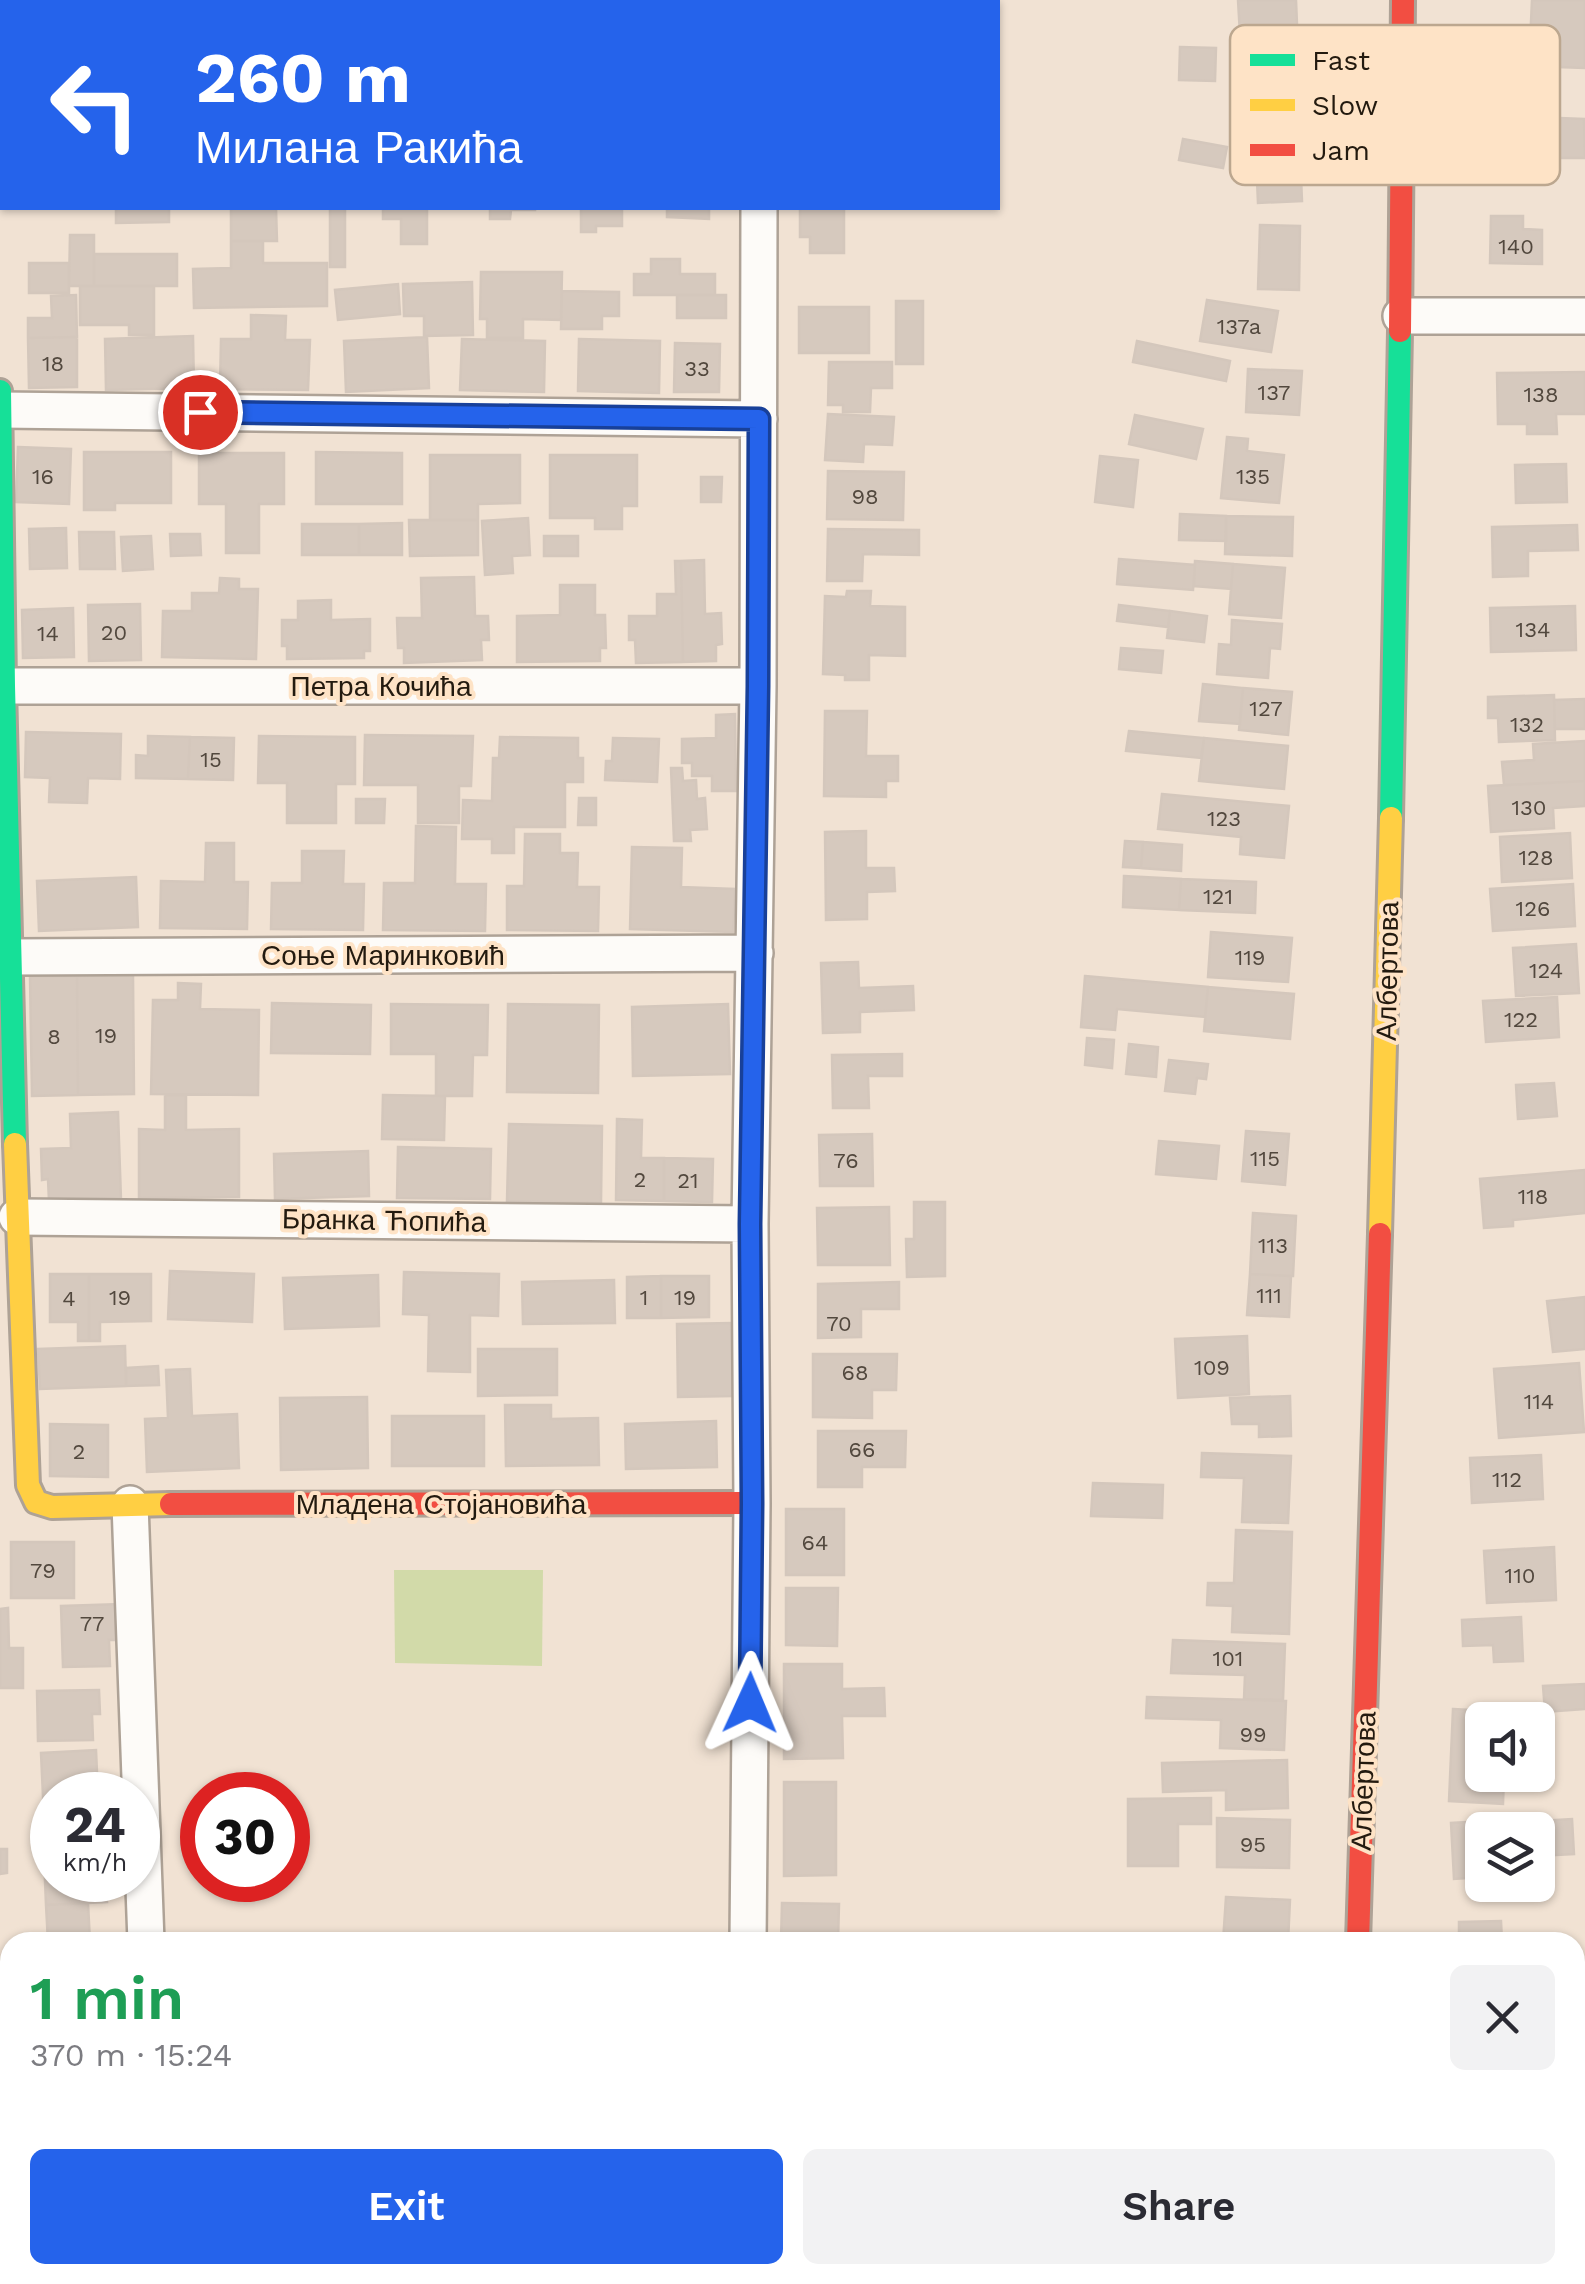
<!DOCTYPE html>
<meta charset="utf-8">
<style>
:root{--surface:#fff;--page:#f2f2f3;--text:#2b2b33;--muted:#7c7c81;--accent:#2563eb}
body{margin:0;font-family:"Work Sans",sans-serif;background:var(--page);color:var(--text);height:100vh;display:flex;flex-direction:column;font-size:38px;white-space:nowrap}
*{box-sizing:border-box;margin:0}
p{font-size:32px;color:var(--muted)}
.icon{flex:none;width:55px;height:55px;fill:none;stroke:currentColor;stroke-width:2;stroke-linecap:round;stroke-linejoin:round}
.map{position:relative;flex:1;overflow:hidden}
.side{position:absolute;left:0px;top:1932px;width:1585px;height:352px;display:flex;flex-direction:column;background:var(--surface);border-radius:30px 30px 0 0;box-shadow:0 2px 8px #0004}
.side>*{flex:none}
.guide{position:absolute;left:0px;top:0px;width:1000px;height:210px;box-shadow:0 2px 8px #0004;background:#2563eb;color:#fff;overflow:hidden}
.fabs{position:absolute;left:1465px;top:1702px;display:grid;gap:20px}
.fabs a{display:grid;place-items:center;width:90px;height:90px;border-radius:15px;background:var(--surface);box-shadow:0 2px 8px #0004;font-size:50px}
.speed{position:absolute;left:30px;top:1772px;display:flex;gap:20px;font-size:50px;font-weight:700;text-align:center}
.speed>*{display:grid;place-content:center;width:130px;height:130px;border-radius:50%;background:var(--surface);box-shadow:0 2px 8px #0004;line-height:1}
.speed small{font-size:25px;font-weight:400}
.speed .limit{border:15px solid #d22;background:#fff;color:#111}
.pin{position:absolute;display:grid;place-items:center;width:85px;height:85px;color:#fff;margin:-42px;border:5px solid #fff;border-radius:50%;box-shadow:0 2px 10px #0007}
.me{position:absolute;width:110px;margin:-55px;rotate:1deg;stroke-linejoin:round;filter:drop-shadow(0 0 8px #0008)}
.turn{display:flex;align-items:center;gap:35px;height:210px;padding:0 30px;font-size:45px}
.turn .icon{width:130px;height:130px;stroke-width:2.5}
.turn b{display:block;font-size:70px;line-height:85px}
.round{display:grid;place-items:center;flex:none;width:105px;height:105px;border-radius:15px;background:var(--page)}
.head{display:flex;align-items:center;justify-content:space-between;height:170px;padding:0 30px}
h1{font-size:60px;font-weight:600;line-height:75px;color:#1e9e55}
.cta{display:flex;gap:20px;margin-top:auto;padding:20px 30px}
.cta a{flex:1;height:115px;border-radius:15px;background:var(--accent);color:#fff;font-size:40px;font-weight:600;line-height:115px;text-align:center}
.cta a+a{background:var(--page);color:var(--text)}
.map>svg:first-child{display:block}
</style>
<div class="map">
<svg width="1585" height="2284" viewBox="0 0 1585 2284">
<rect width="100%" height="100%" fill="#f1e2d3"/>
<path fill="#d2daa9" d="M394,1570H543L542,1666L395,1663Z"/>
<path fill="#d6c9be" stroke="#d4c7bc" stroke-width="2.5" d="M1238,0H1296L1298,49L1241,52Z
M1532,0H1585V68L1529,66Z
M1180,47L1216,48L1215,81L1179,80Z
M1559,118L1584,119L1585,158H1558Z
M1183,139L1227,147L1223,168L1179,160Z
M1300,154L1302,201L1258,203L1256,157Z
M116,208H169V222L116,223Z
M231,208H276L277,241H231Z
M330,208H345V267H330Z
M383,208H427V244H401V219H383Z
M490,208H535V210H511L510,219H490Z
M581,208H622V226H596V232H581Z
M667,208H709V219L667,217Z
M800,208H844V253H810V237H800Z
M1491,216H1523V229L1542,230V264L1490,263Z
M1260,225L1300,226L1299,290L1258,289Z
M70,235H94V286H69Z
M231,241H263V263H327V306L194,308L193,269L231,268Z
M94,254H177V286H94Z
M651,259H680V274H715V295H634V274H651Z
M29,263H69V293H29Z
M481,272H562L561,320L523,319V338H487V319H480Z
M472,282L473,335L424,336V316H404L403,284Z
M398,284L400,314L338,320L335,290Z
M80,286H154V335H129V325H80Z
M562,291L619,292V316H602V329H561Z
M76,295L77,337L28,338V318H52L51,296Z
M677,295H726V318H677Z
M1207,300L1278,311L1271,352L1200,341Z
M896,301H923V364H896Z
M799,307H869V353H799Z
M251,315L286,316L285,340H310L308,390L220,389L221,339H251Z
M193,336L194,388L106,390L105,339Z
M77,337V387L29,388L28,338Z
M427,337L429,388L346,392L344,341Z
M462,339L545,341L544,392L460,390Z
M579,339L660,341L659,393L578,391Z
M1137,341L1230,361L1226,381L1133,362Z
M675,343L720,344L719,392H674Z
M829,362H892V388H871L870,412H843V405H828Z
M1248,369L1302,371L1299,415L1246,412Z
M1585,372V414H1556L1557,434H1527V424H1498L1497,373Z
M828,414L894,417L892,445L864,444L863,462L825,460Z
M1135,415L1203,429L1196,459L1129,444Z
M1227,437L1248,439L1247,451L1284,455L1279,503L1221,498Z
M18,447L71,449L69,504L16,502Z
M84,452H171V503H115V510H84Z
M316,452L402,453V504H316Z
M199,453H284V504H259V553H226V504H199Z
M430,455H520V503L478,504V520H430Z
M550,455H637V506H622V529H595V518H550Z
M1100,456L1138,460L1133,507L1095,502Z
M1566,464L1567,502L1516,503L1515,465Z
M828,471L904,472L903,520L827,519Z
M701,477H722L721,502H701Z
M1180,514L1226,516V541L1179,540Z
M1226,516L1293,517L1292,556L1225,554Z
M528,518L530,555L512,556L513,573L485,575L482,521Z
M409,520H478V555L410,556Z
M402,523V555H359V524Z
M302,524H359V555H302Z
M1577,525L1578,550L1528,551V576L1493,577L1492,527Z
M66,528L67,568L30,569L29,529Z
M828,529L919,530V555L863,554L862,581H827Z
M79,532H114L115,569H80Z
M170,534H200L201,555L171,556Z
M151,536L153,569L123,571L121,537Z
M544,536H578V556H544Z
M1119,559L1195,565L1193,590L1117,584Z
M704,560L705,614L721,613L722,644L716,645V661L683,662L681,561Z
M675,561H681L683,662L636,663L635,640H629V616H657V594H676Z
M1195,561L1233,564L1231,589L1194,586Z
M1233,564L1285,568L1281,618L1229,614Z
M474,577L475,616H488L489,640H481L482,660L404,663V648H398L397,618H422L421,578Z
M220,578L239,579V589H258L256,659L162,657L163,611H192V593H219Z
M560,585H595V615H605L606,648H600V661L517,662V616L560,615Z
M847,591H871L870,606L905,607V656L869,655V680H845V675L823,674L825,596L846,597Z
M331,600V620L370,619V651H364V658L287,659V646H282V620H298V601Z
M140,604L141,660L89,661L88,605Z
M1119,605L1170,611L1168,627L1117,621Z
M1575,606L1576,650L1491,652L1490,608Z
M73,608L74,657L23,658L22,610Z
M1170,611L1207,616L1204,642L1167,638Z
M1232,620L1282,624L1280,649L1270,648L1268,678L1217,674L1219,644L1231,645Z
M1121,648L1163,651L1161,673L1119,669Z
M1203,684L1243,688L1240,724L1199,721Z
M1243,688L1292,692L1288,735L1239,730Z
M1554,695L1555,740L1499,742L1498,718H1488V697Z
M1585,699V729H1555L1554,700Z
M825,711H867L866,756H898V781H886V797L824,796Z
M735,714L736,791H712V776H692V763H682V739L716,738V715Z
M1129,731L1204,738L1201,758L1126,751Z
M26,732L121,734L120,779L88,778L87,803L49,802L50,778L25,777Z
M365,735L473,736L471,786H459V823H418V785H364Z
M148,736L190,737L188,779L136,778V755L148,756Z
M259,736L355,737V784H336V823H287V783H258Z
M190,737L234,738L233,780L188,779Z
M500,737L578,738V758H583V782H565V827H514V853H492V839H462L463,800L492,801L493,758H499Z
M613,738L659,739L657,782L605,780L606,761H612Z
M1204,738L1288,746L1284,789L1199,781Z
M1585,741V781L1504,785L1502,762L1534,760L1533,744Z
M671,768H682L683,781L696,780L697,799L705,798L707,829L690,830L691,841H674Z
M1585,781V806L1553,808L1554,828L1491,832L1488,786Z
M1162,794L1289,806L1284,858L1240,854L1241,837L1158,829Z
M579,798H596V825H578Z
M356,799H385L384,823H356Z
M416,826L456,827L455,884H486L485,931L383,930L384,883H415Z
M866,831V868H894L895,891L867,892V919L826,920L825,832Z
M1570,833L1572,878L1502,882L1500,837Z
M525,834H560V853H578L577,887H599L598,931L507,930V886H524Z
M1125,841L1143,842L1141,868L1123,867Z
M1143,842L1182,845L1181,871L1141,868Z
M206,843H234V882H248L247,929L160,928L161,881L205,882Z
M632,847L682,848L681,887L735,889L733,932L630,929Z
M302,851H344L343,884H364L363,930L271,929L272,883H302Z
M1124,876L1181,879L1179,910L1123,907Z
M136,877L138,927L39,931L37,881Z
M1181,879L1256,882L1255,913L1179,910Z
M1573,884L1575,926L1493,931L1490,889Z
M1211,932L1292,938L1288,982L1208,977Z
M1576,944L1579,993L1516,996L1513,948Z
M858,962L859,988L913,986L914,1010L860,1012V1032L823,1033L821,963Z
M133,975L134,1094L78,1095L77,976Z
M30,976H77L78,1095L32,1096Z
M1085,976L1208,987L1205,1017L1117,1009L1115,1030L1081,1027Z
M178,983L201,984L200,1009L259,1010L258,1095L151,1094L153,1000H178Z
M1208,987L1294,994L1290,1039L1204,1031Z
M1557,997L1559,1037L1486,1042L1483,1001Z
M272,1003L371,1005L370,1054L271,1053Z
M391,1004L488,1005L487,1055H473L472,1096H436V1054H391Z
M508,1004L599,1005L598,1093L507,1092Z
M728,1004L730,1074L633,1076L632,1007Z
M1087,1038L1114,1040L1112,1068L1085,1065Z
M1129,1044L1158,1047L1156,1077L1126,1074Z
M902,1054V1076H868L869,1108H833L832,1055Z
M1169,1060L1208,1064L1206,1079L1197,1078L1195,1094L1165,1091Z
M1554,1083L1557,1116L1518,1119L1516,1085Z
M165,1095H186V1130L239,1129V1197L139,1198V1129L165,1130Z
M383,1095L445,1096L444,1140L382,1139Z
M118,1112L121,1199L49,1201L48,1179L42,1180L41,1149L71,1148L70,1114Z
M617,1119L642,1120L641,1158H664V1201L616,1200Z
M509,1124L602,1126L601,1203L507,1201Z
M1246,1131L1289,1134L1285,1185L1242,1181Z
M872,1134L873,1186H820L819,1135Z
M1159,1141L1219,1146L1216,1179L1156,1174Z
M398,1147L491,1149L490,1199L397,1198Z
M368,1151L369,1196L275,1199L274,1154Z
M664,1158L713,1159L712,1202L664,1201Z
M1585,1170V1213L1513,1220V1226L1484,1228L1480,1179Z
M914,1202H945V1276L907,1277L906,1239H914Z
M889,1207L890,1265H818L817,1208Z
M1253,1213L1296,1216L1293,1276L1250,1274Z
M170,1271L254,1274L252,1322L168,1319Z
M404,1272L499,1274L498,1316L470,1315V1372L428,1371L429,1315L403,1314Z
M50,1274H89V1341H78V1322H50Z
M89,1274H151V1321L100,1322V1341H89Z
M1250,1274L1291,1276L1289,1317L1247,1315Z
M378,1275L379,1326L285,1329L283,1278Z
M661,1276V1318H627V1277Z
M661,1276H709V1317L661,1318Z
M614,1280L615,1323L523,1324L522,1282Z
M899,1282V1309H861V1337L818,1338V1284Z
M1585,1297V1349L1553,1352L1547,1301Z
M731,1323L733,1396L678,1397L677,1324Z
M1247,1336L1249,1394L1178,1398L1175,1339Z
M125,1346L126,1386L40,1389L38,1349Z
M478,1349H557V1395L478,1396Z
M813,1354H897L896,1390H872V1418L813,1417Z
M1579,1363L1584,1432L1499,1438L1494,1369Z
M158,1366L159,1385L126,1386V1368Z
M190,1369L192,1416L237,1414L239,1468L147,1472L145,1419L168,1418L166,1370Z
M1290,1396L1291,1436L1259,1437V1424H1232L1230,1398Z
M367,1397L368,1468L281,1470L280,1398Z
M505,1405H551V1419L598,1418L599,1465L506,1466Z
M392,1416H484V1466H392Z
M716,1421L717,1467L626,1469L625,1424Z
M50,1424L108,1425V1477L50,1476Z
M818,1431H906L905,1467H862V1487H818Z
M1202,1453L1291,1456L1288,1523L1242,1522L1244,1478L1201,1477Z
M1541,1455L1543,1499L1472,1503L1470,1458Z
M1093,1483L1163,1485L1162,1518L1091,1516Z
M786,1509H844V1575H786Z
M1236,1530L1292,1532L1289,1634L1232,1632L1233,1606L1207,1605L1208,1583H1234Z
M11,1542H74V1598H11Z
M1554,1547L1556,1600L1487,1603L1484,1551Z
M786,1588H838L837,1646L786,1645Z
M121,1604L122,1640H109L110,1666L63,1667L61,1606Z
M8,1608L9,1648H23V1688H0V1609Z
M1521,1617L1523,1661L1494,1662L1493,1645L1463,1646L1462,1620Z
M1173,1640L1285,1644L1283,1700L1244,1699L1245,1675L1171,1673Z
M784,1664H842V1689L884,1688L885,1716H842L843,1758L784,1759Z
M1585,1684V1709L1545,1712L1543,1686Z
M99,1690L100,1714H92L93,1740L38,1741L37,1691Z
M1147,1697L1286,1701L1284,1750L1220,1748L1221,1720L1146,1718Z
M1453,1709L1508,1712L1507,1720H1482V1775H1504L1503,1804L1449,1801Z
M96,1750L98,1795H52V1840H45L41,1753Z
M1287,1760L1288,1808L1226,1810V1790L1163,1792L1162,1763Z
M784,1782H836V1875L784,1876Z
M1211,1798V1824H1178V1866H1128V1799Z
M1217,1818L1290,1820L1289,1868L1217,1867Z
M1518,1819L1519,1830H1482V1877L1454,1879L1451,1823Z
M1572,1819L1574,1854L1538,1856V1830H1519L1518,1822Z
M0,1849H7V1873L0,1874Z
M52,1855V1880H106L107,1902L46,1905L44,1856Z
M1226,1897L1290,1900L1288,1942H1223Z
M88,1903L90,1942H48L46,1905Z
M782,1903L839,1904L838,1942H781Z
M1501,1921L1502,1942H1459V1922Z
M1149,1935L1215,1939V1942H1149Z
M1575,1977H1585V1998H1575Z
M1585,2092V2125L1575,2126V2093Z
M59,2275H108L109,2284H59Z
M781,2275H826V2284H781Z"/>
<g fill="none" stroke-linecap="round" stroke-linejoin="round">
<g stroke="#aea296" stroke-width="40">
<path id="street" d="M758,0V2
M0,121H2
M1401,316H1585
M0,410L759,419
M4,686H758
M11,957L755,953
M17,1217L750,1224
M130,1504L146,1942
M748,1942L752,1503L750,1224L758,686L759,208
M158,2275V2284
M744,2284V2275
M1347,2284V2275"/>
</g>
<g stroke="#aea296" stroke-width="28">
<path id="fast" d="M0,391L4,686L15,1144
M1391,818L1400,331"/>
</g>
<g stroke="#aea296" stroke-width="28">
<path id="slow" d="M15,1144L28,1485L36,1502L52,1507L171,1504
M1380,1234L1391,818"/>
</g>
<g stroke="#aea296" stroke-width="28">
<path id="jam" d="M1400,331L1403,0
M171,1504L752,1503
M1358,1942L1380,1234"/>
</g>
<use href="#street" stroke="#fdfbf8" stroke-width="35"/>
<use href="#fast" stroke="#16e098" stroke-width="22"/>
<use href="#slow" stroke="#ffcf43" stroke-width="22"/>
<use href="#jam" stroke="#f24e42" stroke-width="22"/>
</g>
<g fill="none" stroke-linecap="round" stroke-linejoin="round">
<g stroke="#184099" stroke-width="25">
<path id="route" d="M200,412L759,419L758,686L750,1224L752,1504L750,1703"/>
</g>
<use href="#route" stroke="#2563eb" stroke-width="18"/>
</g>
<g text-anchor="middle" stroke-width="8" stroke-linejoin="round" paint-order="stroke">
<g font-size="22" fill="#52483e">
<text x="1516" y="254">140</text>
<text x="1239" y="334">137a</text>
<text x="53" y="371">18</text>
<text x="697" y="376">33</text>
<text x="1274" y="400">137</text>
<text x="1541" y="402">138</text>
<text x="43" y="484">16</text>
<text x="1253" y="484">135</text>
<text x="865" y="504">98</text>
<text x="1533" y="637">134</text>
<text x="114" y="640">20</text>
<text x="48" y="641">14</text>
<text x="1266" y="716">127</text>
<text x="1527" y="732">132</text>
<text x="211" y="767">15</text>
<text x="1529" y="815">130</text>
<text x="1224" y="826">123</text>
<text x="1536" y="865">128</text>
<text x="1218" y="904">121</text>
<text x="1533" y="916">126</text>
<text x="1250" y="965">119</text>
<text x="1546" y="978">124</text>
<text x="1521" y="1027">122</text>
<text x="106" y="1043">19</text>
<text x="54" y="1044">8</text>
<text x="1265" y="1166">115</text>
<text x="846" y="1168">76</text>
<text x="640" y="1187">2</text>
<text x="688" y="1188">21</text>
<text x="1533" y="1204">118</text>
<text x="1273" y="1253">113</text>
<text x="1269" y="1303">111</text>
<text x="120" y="1305">19</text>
<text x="644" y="1305">1</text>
<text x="685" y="1305">19</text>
<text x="69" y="1306">4</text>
<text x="839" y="1331">70</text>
<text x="1212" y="1375">109</text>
<text x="855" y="1380">68</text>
<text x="1539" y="1409">114</text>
<text x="862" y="1457">66</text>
<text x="79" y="1459">2</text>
<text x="1507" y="1487">112</text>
<text x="815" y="1550">64</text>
<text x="43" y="1578">79</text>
<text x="1520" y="1583">110</text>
<text x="92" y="1631">77</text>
<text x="1228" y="1666">101</text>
<text x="1253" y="1742">99</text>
<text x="1253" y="1852">95</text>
</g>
<g font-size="28" fill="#231a0f" stroke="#fee3c6">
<text x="381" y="696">Петра Кочића</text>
<text x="383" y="965">Соње Маринковић</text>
<text transform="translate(1387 971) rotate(-89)" y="10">Албертова</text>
<text transform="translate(384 1220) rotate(1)" y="10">Бранка Ћопића</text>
<text x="441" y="1514">Младена Стојановића</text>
<text transform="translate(1363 1781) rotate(-88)" y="10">Албертова</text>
</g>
</g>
<rect x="1230" y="25" width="330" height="160" rx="15" fill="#fee3c6" stroke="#bca78f" stroke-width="2.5"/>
<rect x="1250" y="54" width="45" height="12" fill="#16e098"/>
<rect x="1250" y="99" width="45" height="12" fill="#ffcf43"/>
<rect x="1250" y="144" width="45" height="12" fill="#f24e42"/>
<g font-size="28" fill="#231a0f">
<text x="1312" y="70">Fast</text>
<text x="1312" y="115">Slow</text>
<text x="1312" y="160">Jam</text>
</g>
</svg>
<div class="fabs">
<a><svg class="icon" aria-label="sound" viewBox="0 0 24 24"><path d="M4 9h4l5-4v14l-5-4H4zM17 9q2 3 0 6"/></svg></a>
<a><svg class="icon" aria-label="layers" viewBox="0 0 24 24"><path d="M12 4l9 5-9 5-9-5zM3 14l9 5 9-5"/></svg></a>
</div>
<div class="speed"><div>24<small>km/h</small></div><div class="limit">30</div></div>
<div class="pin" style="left:200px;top:412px;background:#d93025"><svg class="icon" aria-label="arrive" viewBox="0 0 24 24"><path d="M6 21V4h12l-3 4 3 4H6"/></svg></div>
<svg class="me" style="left:750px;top:1703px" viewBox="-20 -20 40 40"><path d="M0-17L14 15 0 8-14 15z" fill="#2563eb" stroke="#fff" stroke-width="4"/></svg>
<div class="guide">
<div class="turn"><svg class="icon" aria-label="left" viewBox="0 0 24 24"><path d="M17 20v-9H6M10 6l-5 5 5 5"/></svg><div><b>260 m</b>Милана Ракића</div></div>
</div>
<section class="side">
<div class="head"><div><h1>1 min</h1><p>370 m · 15:24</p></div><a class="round"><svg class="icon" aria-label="close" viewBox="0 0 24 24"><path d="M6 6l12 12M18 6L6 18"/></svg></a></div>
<div class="cta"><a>Exit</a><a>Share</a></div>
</section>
</div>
